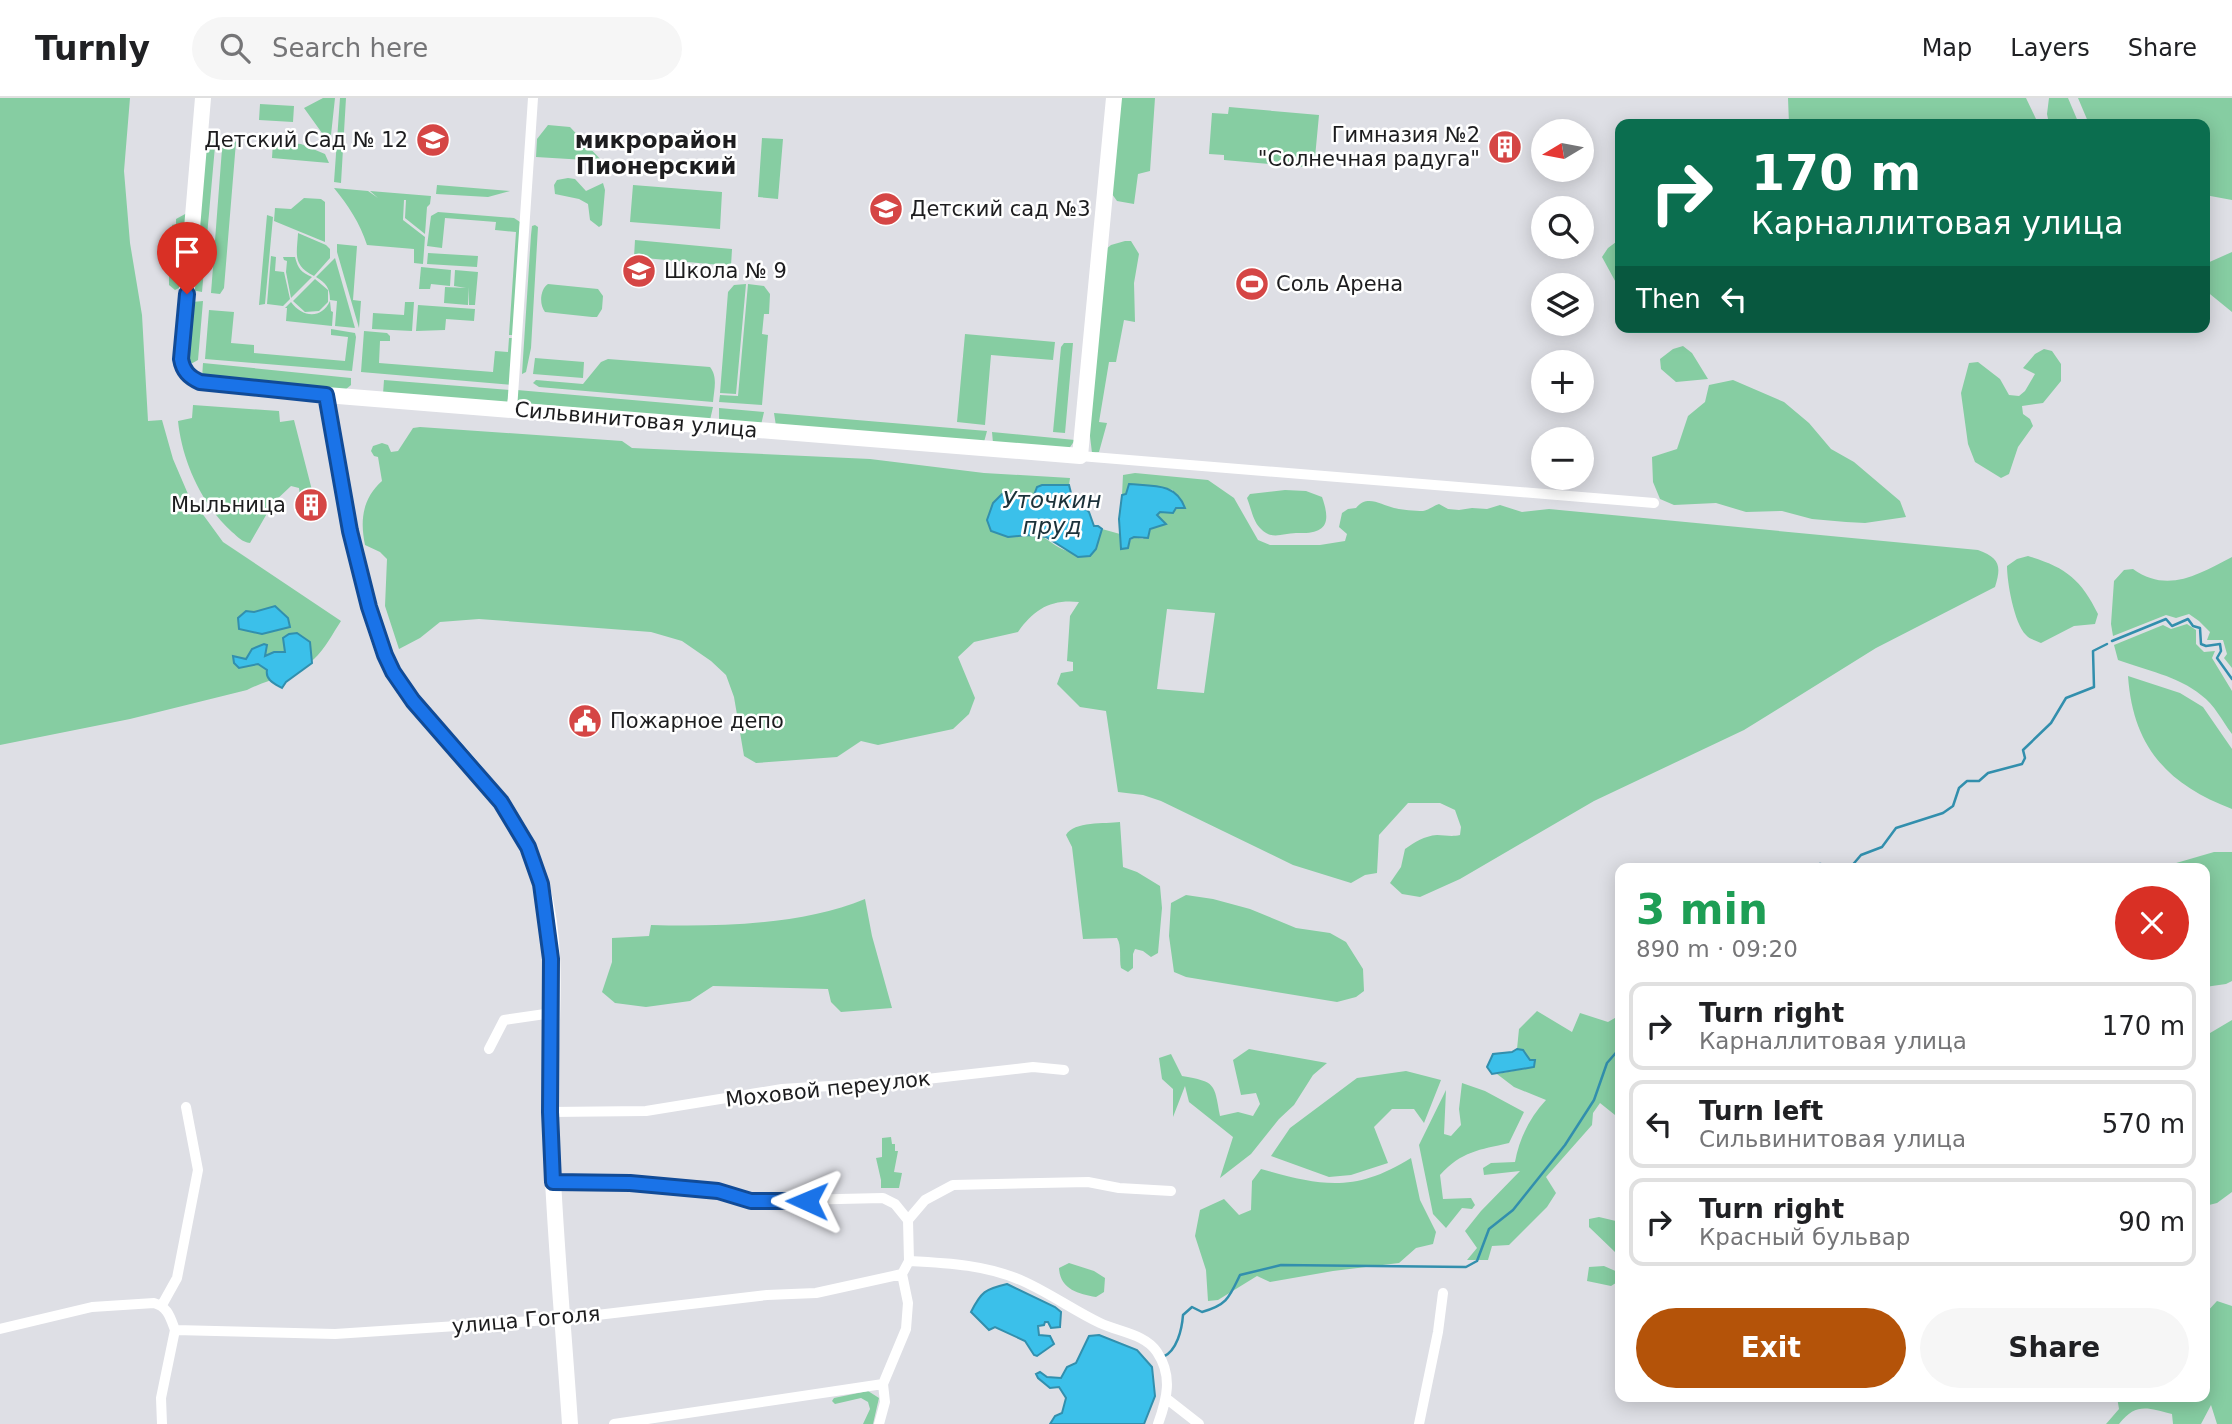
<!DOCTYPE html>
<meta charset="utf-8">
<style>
:root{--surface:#fff;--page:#f6f6f6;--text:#202124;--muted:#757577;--line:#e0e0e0;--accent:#b45309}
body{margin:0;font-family:"DejaVu Sans",sans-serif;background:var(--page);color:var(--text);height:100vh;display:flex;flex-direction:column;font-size:26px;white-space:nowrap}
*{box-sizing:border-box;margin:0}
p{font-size:23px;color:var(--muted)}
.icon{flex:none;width:38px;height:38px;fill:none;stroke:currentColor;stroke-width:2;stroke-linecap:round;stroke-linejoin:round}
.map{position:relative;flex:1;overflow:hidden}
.panel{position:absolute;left:1615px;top:765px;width:595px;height:539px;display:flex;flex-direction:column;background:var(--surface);border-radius:14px;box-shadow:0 4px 18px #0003}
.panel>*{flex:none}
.top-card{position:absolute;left:1615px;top:21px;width:595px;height:214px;border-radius:14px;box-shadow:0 4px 18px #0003;background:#0b6e4f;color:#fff;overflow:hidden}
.needle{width:46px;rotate:260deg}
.fabs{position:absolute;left:1531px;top:21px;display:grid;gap:14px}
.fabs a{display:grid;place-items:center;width:63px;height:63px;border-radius:50%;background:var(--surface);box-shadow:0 4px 18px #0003;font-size:35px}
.pin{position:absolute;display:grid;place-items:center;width:60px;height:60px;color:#fff;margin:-72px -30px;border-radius:50% 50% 50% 0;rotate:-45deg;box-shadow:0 0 7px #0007}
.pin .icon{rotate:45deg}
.me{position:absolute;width:77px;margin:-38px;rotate:271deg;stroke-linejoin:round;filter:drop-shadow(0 0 5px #0008)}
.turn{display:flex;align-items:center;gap:24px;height:147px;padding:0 21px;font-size:32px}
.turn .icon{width:91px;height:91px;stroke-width:2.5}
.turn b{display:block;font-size:49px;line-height:60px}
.then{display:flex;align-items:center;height:66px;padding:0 21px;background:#0003;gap:14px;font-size:26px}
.round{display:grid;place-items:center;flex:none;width:74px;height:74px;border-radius:37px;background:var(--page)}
.overview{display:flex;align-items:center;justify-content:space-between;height:119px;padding:0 21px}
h1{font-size:42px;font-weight:700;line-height:52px;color:#1e9e55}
.button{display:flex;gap:14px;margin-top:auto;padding:14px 21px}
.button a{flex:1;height:80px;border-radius:42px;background:var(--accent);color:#fff;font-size:28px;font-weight:700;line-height:80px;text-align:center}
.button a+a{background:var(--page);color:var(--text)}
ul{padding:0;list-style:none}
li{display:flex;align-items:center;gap:21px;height:88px;margin:0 14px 10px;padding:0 7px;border:4px solid var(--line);border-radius:14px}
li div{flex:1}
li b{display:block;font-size:26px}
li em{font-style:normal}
header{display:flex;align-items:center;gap:42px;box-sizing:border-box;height:98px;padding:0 35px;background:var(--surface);border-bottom:2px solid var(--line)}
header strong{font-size:33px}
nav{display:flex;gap:38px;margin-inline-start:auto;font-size:24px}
.search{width:490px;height:63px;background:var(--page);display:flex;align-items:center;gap:18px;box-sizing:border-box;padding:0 24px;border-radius:38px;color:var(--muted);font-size:26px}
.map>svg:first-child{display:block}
</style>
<header>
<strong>Turnly</strong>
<div class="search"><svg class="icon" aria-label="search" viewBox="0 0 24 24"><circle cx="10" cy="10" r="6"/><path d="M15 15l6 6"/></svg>Search here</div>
<nav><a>Map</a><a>Layers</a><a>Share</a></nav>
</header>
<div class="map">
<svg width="2232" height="1326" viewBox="0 0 2232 1326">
<rect width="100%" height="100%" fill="#dedfe5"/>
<path fill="#86cda2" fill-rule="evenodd" d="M0,0H130L124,73L130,145L142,217L148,323L162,322L173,361L188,396L223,444L341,523C333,535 325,551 314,561C296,577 268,581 247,592L130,621L0,647Z
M323,0H335L331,37L322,35L304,10Z
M340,0H346L341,85L334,84Z
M1119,0H1155L1150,73L1138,76L1134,106L1117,103L1112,96Z
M1788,0H2026L2036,21L2035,26H1789Z
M2049,0H2068L2079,26H2049L2047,16Z
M2078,0H2232V102L2205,97V26H2089Z
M260,6L294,8L293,24L259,22Z
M1229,9L1319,17L1314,70L1224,62V57L1209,56L1212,15L1228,16Z
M548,27L570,29L602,63L536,59L537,41Z
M210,37H216L202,194L192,192L206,38Z
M223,38L231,39L236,44L224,190L220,196L211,195Z
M762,40L783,41L778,101L758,99Z
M273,44L301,46L325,56L329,65L272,60Z
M568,80L575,81L586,93L603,85L605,92L602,127L599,129L590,122L588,106L579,101L555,96L554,87L557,82Z
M437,87L510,93L488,99L436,96Z
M633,87L722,94L720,131L630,124Z
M334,90L368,93L378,100L370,93L431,98L430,106L427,109L425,136L405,120L406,102H404L403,122L425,139L423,166L414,165V151L367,147C360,125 348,107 334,90Z
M304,100L321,101L325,104V144L274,123L275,110L291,111Z
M438,114L514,120L520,124L515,237H509L516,134L495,132L496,124L445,120L442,150L427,148L431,118Z
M187,115L179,190L175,192L169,187V178L175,177L172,127L176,126V121Z
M267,117L273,119L265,206L259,207Z
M535,127L538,129L531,250L526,274L522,276L531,137L532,128Z
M298,135L326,147L330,151V160L314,178C292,167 297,156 298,135Z
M1620,141V192L1602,159L1608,150Z
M635,142L732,151L731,168L634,159Z
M1125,143H1131L1139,156L1134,185L1135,224L1124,222L1116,264H1109L1099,324L1107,325L1099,354L1092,355L1090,338L1088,337L1106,151L1111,147Z
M337,146L357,148L353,202L361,203L359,230L337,154Z
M2232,154V214L2205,192V166Z
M428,155L478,158L477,169L427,166Z
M271,158L276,159L275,173L284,174L290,201L283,208L267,206Z
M283,159H295C298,171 301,174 312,179L291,200L286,174L287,163L284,162Z
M335,160L355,230L335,228L337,203L330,202C330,190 326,185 316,179Z
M421,169L451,172L450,188L431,186L430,191H419Z
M455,172L478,174L475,207H469V189L468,207L444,205L445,189L466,190L454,188Z
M315,181L328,192V204L319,213L305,214L293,203Z
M548,186L598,191L603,198L602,211L597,219H592L545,214C539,207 540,191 548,186Z
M746,186L736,296L720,295L728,194L734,187Z
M748,186L764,188L770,196L769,216H764L762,236L768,237L762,307L719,304L720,297L738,298Z
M203,203L198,262L187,268L192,204Z
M330,203L331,213L333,214L332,228L286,223L287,210H285L291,204C302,219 321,222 330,203Z
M405,204H414L412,233L372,231L373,215L404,217Z
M418,207L475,211L474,223L446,221L445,232L416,233Z
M209,212L234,214L231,245L254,247V255L345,263L348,239L331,237V231L355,235L356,239L352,273L205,261Z
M364,233L387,235L390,238V243H380L379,265L493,274L495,253L508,254L509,240H514L512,287L361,274Z
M965,236L1055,244L1053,262L991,257L985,327L957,324Z
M1064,245H1073L1065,335L1053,334L1061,249Z
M1683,248L1692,255L1708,281L1676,284L1661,271L1660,261L1673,251Z
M2044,251L2052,253L2061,266V283L2043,305L2022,308L2023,316L2030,321L2033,328L2018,349L2009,376L2001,380L1975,364L1968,346L1961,295L1969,265L1978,264L2000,281L2009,297L2019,298L2025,293L2035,276L2023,270L2035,256Z
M535,260L584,264L583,280L533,276Z
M608,261L710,269C718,279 714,292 713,304L539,289L533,285L536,282L583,286L601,264Z
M203,265L351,280V287L345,292L202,280Z
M384,282L510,292L507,305L383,296Z
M1733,282L1784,304L1809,325L1831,351L1854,364L1900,403L1906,419L1865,425L1846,424L1812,421L1782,413L1746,414L1716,405L1674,407L1660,401L1653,384L1652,359L1677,351L1688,318L1705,304L1709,287Z
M517,292L713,309L710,322L517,305Z
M193,307L279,313L280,324L294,322L314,400L300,398L299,390L291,388L273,405L250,445C242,444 238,439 232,434C202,407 182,363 178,323L192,320Z
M719,310L764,314L761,327L719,321Z
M774,315L987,333L984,344L776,328Z
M420,329L622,343L632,350L870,361L984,375L1070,380L1069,387H1042L1034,397L1002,396L994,405L991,414L1019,439C1050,434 1046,446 1067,453C1075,456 1088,452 1096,451L1102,431L1120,436L1121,451L1134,439L1143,441L1150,430L1165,425L1157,417L1160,414L1173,415V392L1130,386L1126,396L1122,397L1123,377L1135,375L1208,382L1234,400L1258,442L1270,447H1320L1345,443L1347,436L1339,429L1342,415L1348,411L1356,410C1367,396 1381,407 1394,410C1402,412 1415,413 1423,413C1429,412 1433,408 1439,406L1448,411L1459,412L1472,410L1487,411L1500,407L1522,414L1549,411L1978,452C1999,460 2002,467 1995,489L1876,550L1744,632L1594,703L1460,781L1420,799L1402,796L1390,785L1401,769L1405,751C1415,744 1424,738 1437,737C1445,737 1451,739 1460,737L1461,729L1455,712L1440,705H1408L1379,737L1377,775L1365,777L1351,785L1293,767L1161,703L1143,697L1118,694L1106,613L1080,609L1057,586L1061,575L1073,573V564L1067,563L1070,518L1079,504C1051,501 1034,511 1018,534L974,544L958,559L975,600L969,616L953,631L878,647L861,643L837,659L756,665L744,658L734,599L726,577L711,563L682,543L651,534L479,521L440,524L420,540L399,551L385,508L387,461L380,454L365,447C360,423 362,401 382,383L378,359L374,358L371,353L373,348L382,345L388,347L391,354L398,353L413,330ZM1167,511L1215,515L1204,595L1157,591Z
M992,334L1075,342L1068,352L993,345Z
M1285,392L1306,393L1322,399C1332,427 1325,436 1296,435C1282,435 1272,443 1260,430C1253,423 1251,410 1247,400L1250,396Z
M2028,458C2065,469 2081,481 2098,516L2095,526L2074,528L2041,545C2037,543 2029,541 2026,537C2014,525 2007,484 2007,468L2017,461Z
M2232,459V570L2224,560L2227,556L2223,542H2207L2210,534L2199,523L2189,516L2176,520L2166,517L2113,538L2111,526L2114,483L2124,472L2133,471C2168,496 2199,476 2232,459Z
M2187,526L2196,532V546L2204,554L2215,553L2212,560L2232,593V636C2222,623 2215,607 2201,597C2178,578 2145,572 2118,562L2114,547L2163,527L2171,531Z
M2128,578L2180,595L2203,609L2232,651V711C2167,686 2133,649 2128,578Z
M1120,724L1123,769L1137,774L1160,788L1162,810L1158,855L1151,859L1143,853L1135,851L1133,856V870L1128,874L1121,870C1119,861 1122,848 1117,840L1083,841L1072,749L1066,737C1074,723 1105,726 1120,724Z
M2214,754H2232V883L2226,886L2205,889V770H2159Z
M1186,797L1213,801L1250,811L1296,830L1330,835L1346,844L1363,871L1364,893L1356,899L1337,904L1186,879L1174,874L1169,838L1171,805Z
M865,801L872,838L892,910L841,914L831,904L828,891L713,888L690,903L646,909L615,905L602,894L612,864V840L649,838L651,827C717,829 803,827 865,801Z
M1537,913L1572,934L1580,915L1608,924L1620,917V1021L1600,1005L1593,1015L1592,1027L1546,1079L1556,1095L1547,1109L1509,1147L1492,1148L1488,1162H1467L1477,1150L1465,1133L1481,1113L1520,1073L1484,1077L1483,1070L1491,1065L1515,1064C1519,1041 1530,1019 1546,1002L1514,989L1497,976L1534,969L1523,952L1517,951L1519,931Z
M2232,922V1094L2217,1105L2205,1108V938Z
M1249,951L1327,965L1313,977L1294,1007L1279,1021L1251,1056L1220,1080L1233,1039L1189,1004L1185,988L1173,1019V991L1162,981L1159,960L1171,956L1182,978C1216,984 1214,985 1220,1018L1238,1014L1253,1018L1260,1006L1256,995L1241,997L1233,962Z
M1406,973L1441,982L1424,1025L1414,1011H1392L1374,1029L1388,1065L1351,1077L1329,1079L1271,1058L1290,1030L1357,980Z
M1462,985L1485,993L1524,1014L1509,1045C1479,1052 1462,1053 1440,1077L1443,1101L1471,1100L1475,1107L1472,1111L1462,1110L1446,1130L1433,1116L1419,1047L1446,992L1444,1036L1451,1038L1461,1027L1459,1011Z
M891,1039L892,1046H895V1053H898L894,1074L902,1075L899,1090H881V1082L876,1060L882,1059V1040Z
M1411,1060L1420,1102L1436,1134L1433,1146L1416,1150L1399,1165L1333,1173L1270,1184L1257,1178L1218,1202L1208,1203L1206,1172L1195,1138L1200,1112L1224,1101L1239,1117L1251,1112L1252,1083L1261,1071C1321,1088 1355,1095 1411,1060Z
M1599,1119L1620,1124V1157L1615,1154L1589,1129V1121Z
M1069,1165L1094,1173L1105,1180L1104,1194L1096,1199C1078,1196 1060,1191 1059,1170Z
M1604,1168L1620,1175V1184L1619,1183L1611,1188L1587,1183L1589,1169Z
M2217,1203L2232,1208V1326H2217L2211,1307L2201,1326H2173L2172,1316C2148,1310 2136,1304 2119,1326H2106L2119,1311L2117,1299L2205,1298V1216Z
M868,1293L879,1300L873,1326H863L870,1311L868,1304L861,1300L835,1306L832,1303L834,1300Z"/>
<path fill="#3bc0ea" stroke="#328fad" stroke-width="2" d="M1129,386C1154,388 1176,385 1185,410H1176L1173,415L1160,414L1157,417L1166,426L1150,431L1148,440L1134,439L1130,441L1128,450L1121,451L1119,421L1122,397L1126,396Z
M1042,387H1069L1072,399L1089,414L1094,428H1098L1102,431L1096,451L1090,458L1078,459L1046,439L1030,437L1008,439L991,433L987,422L993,405L1002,396L1034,397L1037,389Z
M275,508L288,520L290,529L262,536L239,531L238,520L246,513L254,514Z
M297,535L310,544L312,565L286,584L282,590C275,586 265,582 267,572L258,566L239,570L234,565L233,558L246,561L252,551L264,546L267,547L265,558L274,554H285L283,540L289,536Z
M1517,951L1523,952L1530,962H1535L1534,969L1492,976L1487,969L1493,956L1512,954Z
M1007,1186L1055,1209L1061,1214L1060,1229L1051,1230L1048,1224H1045L1044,1227L1038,1228L1039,1237L1050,1238L1054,1246L1037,1258L1034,1257L1025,1243L995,1229L989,1232L971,1214C981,1194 985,1191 1007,1186Z
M1099,1237L1137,1252L1152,1269L1155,1298L1144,1326H1050L1055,1318L1062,1315L1066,1300L1059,1289L1050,1290L1038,1280L1036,1276L1040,1274L1047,1279L1061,1280L1067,1269L1076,1265L1089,1238Z"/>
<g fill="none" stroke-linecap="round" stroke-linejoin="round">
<path stroke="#328fad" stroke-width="2.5" d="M2112,543L2166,521L2172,528L2188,521L2193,528L2200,530L2201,546L2206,548L2220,546L2221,553L2217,560L2232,581
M1805,770L1820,766L1847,770
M1850,770L1861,757L1882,749L1896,730L1943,715L1953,708L1959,690L1967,683H1979L1988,675L2022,666L2025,660L2023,652L2051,625L2066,600L2094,589L2093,553L2107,546
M1163,1259C1177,1253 1182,1231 1183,1217L1192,1209L1202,1214C1227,1207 1229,1200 1240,1177L1281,1167L1466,1169L1477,1163L1489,1131L1513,1112L1565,1047L1594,1002L1607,965L1620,950"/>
<path stroke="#fff" stroke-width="10" d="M512,312L533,0
M1080,358L1654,405
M489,951L504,922L552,915
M550,1014L646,1013L782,991L909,983L1033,969L1064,972
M553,1084L630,1085L664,1090L703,1091L734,1096L751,1103L883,1100L895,1106L908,1122
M908,1122L925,1102L953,1087L1088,1084L1119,1090L1171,1093
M909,1163C949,1165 988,1167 1025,1184C1051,1196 1075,1213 1100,1225C1119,1234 1145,1236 1157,1254C1173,1278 1167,1301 1158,1326
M162,1207L177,1180L198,1072L186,1009
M0,1231L92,1209L154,1205C168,1209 170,1219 175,1232L335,1236L563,1221L767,1197L816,1195L902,1176
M883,1286L906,1231L908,1205L902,1176L909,1163L908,1122
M1167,1301L1199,1326
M162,1326L161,1300L175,1232
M614,1326L883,1286
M879,1326L885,1304L883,1286
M1419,1326L1438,1234L1443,1195"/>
<path stroke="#fff" stroke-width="16" d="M203,0L181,261L187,276L200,284L326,297L1080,358L1114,0
M326,297C338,365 348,434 367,501C374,527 381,554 395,578C410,603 431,623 451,645C489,687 525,730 541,786C562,860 548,940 550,1015C553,1119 563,1222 570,1326"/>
</g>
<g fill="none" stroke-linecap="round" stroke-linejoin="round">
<g stroke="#114b97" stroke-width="18">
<path id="route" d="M187,196L181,261C183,273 189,279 200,284L326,297L350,433L369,509L385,557L393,574L413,603L501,704L528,749L541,786L551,861L550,1014L553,1084L630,1085L718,1093L751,1103H807"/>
</g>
<use href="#route" stroke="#1a73e8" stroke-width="12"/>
</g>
<defs>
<g id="school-disc" transform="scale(1.75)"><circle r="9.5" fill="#d54645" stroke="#fff"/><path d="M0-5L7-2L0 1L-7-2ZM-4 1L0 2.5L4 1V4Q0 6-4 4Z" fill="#fff"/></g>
<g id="building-disc" transform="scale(1.75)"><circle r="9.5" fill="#d54645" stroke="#fff"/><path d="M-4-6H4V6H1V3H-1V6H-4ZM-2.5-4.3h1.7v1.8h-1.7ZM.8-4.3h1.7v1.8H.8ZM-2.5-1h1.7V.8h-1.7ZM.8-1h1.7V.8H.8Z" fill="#fff"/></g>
<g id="stadium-disc" transform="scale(1.75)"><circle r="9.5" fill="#d54645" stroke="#fff"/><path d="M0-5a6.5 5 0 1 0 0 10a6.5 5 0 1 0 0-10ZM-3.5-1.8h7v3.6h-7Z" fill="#fff"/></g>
<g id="civic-disc" transform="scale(1.75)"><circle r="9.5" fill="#d54645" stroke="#fff"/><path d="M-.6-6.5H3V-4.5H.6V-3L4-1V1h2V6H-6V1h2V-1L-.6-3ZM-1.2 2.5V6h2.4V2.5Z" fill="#fff"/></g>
</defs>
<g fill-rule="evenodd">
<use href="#school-disc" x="433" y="42"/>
<use href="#building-disc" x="1505" y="49"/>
<use href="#school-disc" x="886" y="111"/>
<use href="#school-disc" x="639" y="173"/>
<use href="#stadium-disc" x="1252" y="186"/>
<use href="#building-disc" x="311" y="407"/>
<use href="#civic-disc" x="585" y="623"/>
</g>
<g text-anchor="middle" stroke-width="5" stroke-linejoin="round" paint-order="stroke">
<g font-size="21" fill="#1d1d1f" stroke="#fff" text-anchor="start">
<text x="1480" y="44" text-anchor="end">Гимназия №2<tspan x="1480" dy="24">"Солнечная радуга"</tspan></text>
<text x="408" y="49" text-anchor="end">Детский Сад № 12</text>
<text x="910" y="118">Детский сад №3</text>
<text x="664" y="180">Школа № 9</text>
<text x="1276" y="193">Соль Арена</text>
<text x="286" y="414" text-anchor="end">Мыльница</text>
<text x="610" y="630">Пожарное депо</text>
</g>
<g font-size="21" fill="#1d1d1f" stroke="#fff">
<text transform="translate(636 322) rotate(5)" y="7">Сильвинитовая улица</text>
<text transform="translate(828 991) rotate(-6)" y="7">Моховой переулок</text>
<text transform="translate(526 1222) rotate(-5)" y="7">улица Гоголя</text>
</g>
<g font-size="23" font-weight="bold" fill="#1d1d1f" stroke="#fff">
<text x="656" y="50">микрорайон<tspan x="656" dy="26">Пионерский</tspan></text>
</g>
<g font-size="23" font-style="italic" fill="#1c323a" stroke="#fff">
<text x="1052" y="410">Уточкин<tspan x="1052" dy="26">пруд</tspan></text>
</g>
</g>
</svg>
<div class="fabs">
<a><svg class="needle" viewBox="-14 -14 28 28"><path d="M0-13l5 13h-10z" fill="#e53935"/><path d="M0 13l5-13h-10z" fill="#757577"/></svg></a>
<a><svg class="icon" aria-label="search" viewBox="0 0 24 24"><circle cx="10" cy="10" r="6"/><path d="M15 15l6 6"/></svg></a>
<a><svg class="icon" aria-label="layers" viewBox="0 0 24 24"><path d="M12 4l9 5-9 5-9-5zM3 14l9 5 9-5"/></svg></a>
<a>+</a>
<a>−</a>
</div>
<div class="pin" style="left:187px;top:196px;background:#d93025"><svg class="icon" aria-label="arrive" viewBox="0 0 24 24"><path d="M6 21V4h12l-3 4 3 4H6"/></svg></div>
<svg class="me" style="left:807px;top:1103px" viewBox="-20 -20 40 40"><path d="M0-17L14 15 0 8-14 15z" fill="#1a73e8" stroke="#fff" stroke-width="4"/></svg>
<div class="top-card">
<div class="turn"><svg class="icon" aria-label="right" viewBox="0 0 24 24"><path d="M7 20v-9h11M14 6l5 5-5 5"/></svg><div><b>170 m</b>Карналлитовая улица</div></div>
<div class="then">Then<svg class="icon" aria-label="left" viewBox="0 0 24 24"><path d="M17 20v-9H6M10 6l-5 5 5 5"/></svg></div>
</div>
<section class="panel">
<div class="overview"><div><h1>3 min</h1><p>890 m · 09:20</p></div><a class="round" style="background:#d93025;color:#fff"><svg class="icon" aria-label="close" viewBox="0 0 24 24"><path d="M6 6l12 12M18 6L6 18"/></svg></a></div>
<ul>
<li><svg class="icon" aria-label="right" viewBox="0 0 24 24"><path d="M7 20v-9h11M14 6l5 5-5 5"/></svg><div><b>Turn right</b><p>Карналлитовая улица</p></div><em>170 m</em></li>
<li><svg class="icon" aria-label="left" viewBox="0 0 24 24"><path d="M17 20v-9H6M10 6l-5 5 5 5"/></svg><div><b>Turn left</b><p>Сильвинитовая улица</p></div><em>570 m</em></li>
<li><svg class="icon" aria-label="right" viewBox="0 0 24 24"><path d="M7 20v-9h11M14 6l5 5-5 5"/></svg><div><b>Turn right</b><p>Красный бульвар</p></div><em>90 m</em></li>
</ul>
<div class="button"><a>Exit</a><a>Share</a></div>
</section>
</div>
